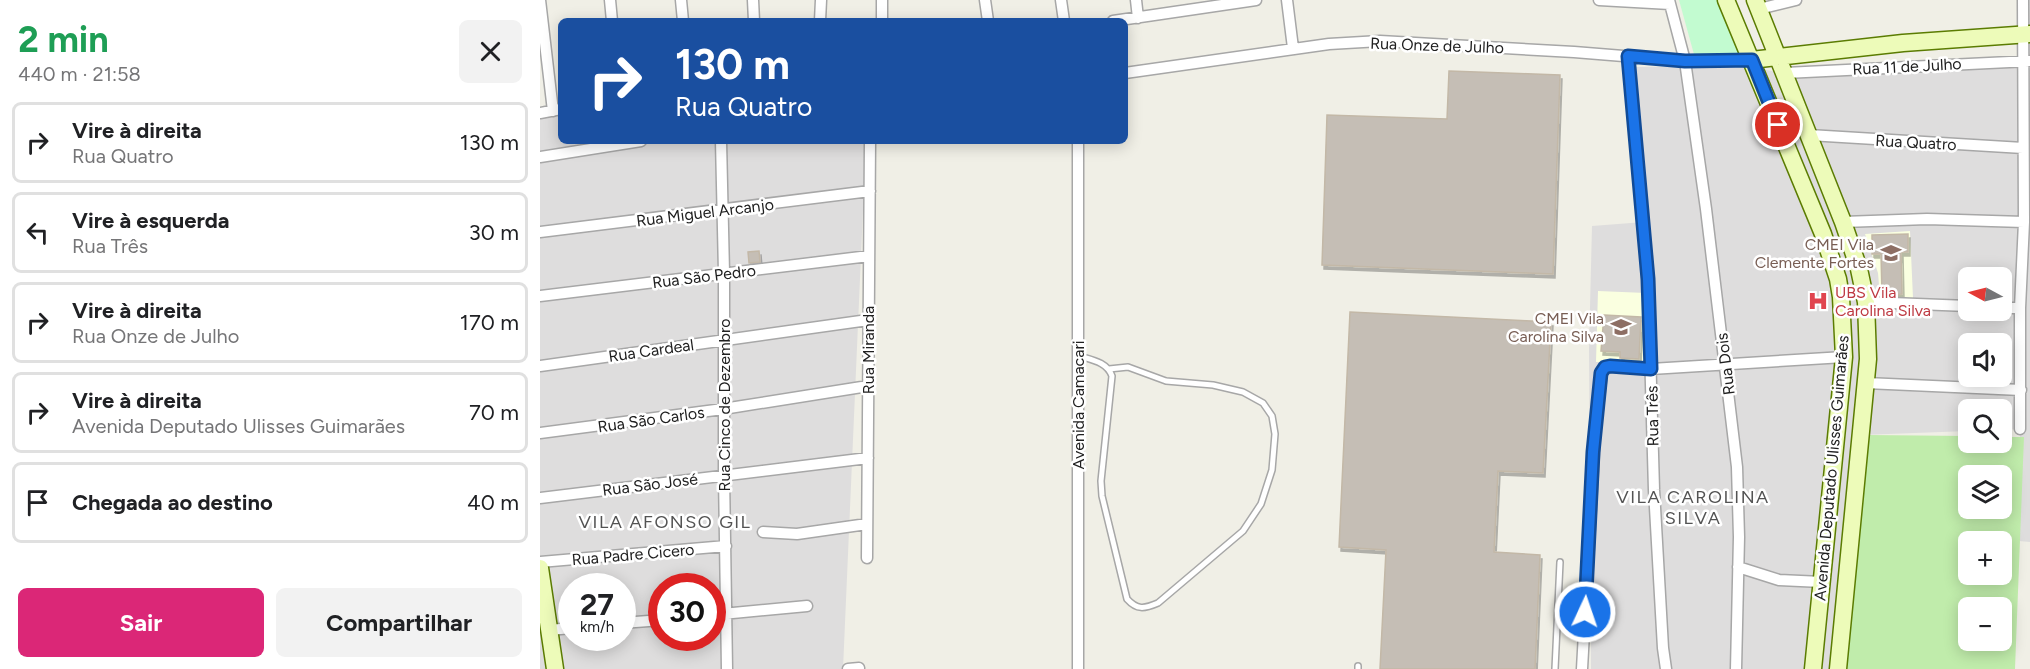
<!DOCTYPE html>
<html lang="pt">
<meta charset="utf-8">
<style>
:root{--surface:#fff;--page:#f2f2f2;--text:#202124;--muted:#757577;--line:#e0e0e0;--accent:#db2777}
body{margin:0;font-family:Figtree,sans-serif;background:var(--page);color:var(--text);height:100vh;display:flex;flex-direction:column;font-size:22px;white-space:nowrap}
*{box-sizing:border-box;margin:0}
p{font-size:20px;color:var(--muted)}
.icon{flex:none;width:33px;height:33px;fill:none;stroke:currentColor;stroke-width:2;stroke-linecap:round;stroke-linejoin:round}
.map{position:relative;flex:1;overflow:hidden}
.details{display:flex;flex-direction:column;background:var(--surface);width:540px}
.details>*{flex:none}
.banner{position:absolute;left:18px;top:18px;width:570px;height:126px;border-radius:9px;box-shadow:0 3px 15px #0003;background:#1a4fa0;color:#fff;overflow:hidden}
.needle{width:39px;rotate:277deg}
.buttons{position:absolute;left:1418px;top:267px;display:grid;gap:12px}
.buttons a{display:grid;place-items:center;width:54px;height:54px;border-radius:9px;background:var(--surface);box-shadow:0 3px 15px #0003;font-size:30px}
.speed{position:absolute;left:18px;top:573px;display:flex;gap:12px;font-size:30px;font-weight:700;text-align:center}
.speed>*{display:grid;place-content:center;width:78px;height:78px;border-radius:50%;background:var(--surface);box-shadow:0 3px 15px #0003;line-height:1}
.speed small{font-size:15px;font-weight:400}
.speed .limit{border:9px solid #d22;background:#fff;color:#111}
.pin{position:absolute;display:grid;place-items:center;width:51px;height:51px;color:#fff;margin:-26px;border:3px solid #fff;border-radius:50%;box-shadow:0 2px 6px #0007}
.me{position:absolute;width:66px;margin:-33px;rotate:3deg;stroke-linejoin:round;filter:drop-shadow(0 0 4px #0008)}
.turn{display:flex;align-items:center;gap:21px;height:126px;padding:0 18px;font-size:27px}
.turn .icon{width:78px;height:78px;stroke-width:2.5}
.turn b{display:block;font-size:42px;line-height:51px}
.round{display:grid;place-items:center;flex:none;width:63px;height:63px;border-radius:9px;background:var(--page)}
.head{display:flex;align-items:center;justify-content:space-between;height:102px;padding:0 18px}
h1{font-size:36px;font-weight:700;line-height:45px;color:#1e9e55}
.action{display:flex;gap:12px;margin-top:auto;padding:12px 18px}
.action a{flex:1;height:69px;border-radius:9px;background:var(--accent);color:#fff;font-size:24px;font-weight:700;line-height:69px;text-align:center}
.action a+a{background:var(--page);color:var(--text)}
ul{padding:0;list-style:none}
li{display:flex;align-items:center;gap:18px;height:81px;margin:0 12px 9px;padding:0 6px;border:3px solid var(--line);border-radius:9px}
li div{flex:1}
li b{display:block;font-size:22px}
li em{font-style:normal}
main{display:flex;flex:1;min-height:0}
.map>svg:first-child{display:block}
</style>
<main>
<section class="details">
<div class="head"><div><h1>2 min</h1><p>440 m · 21:58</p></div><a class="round"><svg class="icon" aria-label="close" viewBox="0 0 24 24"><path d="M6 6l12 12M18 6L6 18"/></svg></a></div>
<ul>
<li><svg class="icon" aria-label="right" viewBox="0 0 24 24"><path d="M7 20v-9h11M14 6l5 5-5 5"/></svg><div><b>Vire à direita</b><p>Rua Quatro</p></div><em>130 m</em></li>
<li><svg class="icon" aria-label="left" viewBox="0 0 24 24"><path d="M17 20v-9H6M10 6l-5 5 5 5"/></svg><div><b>Vire à esquerda</b><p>Rua Três</p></div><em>30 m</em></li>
<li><svg class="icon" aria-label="right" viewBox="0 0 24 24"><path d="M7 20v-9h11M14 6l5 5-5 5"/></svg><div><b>Vire à direita</b><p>Rua Onze de Julho</p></div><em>170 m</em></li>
<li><svg class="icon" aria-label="right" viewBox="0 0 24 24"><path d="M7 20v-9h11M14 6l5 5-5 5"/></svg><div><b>Vire à direita</b><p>Avenida Deputado Ulisses Guimarães</p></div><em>70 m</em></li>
<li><svg class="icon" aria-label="arrive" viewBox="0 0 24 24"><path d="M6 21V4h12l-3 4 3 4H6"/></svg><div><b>Chegada ao destino</b></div><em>40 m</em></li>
</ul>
<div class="action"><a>Sair</a><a>Compartilhar</a></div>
</section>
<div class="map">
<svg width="1490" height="669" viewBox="0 0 1490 669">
<defs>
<filter id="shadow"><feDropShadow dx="2" dy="4" stdDeviation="0" flood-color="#0004"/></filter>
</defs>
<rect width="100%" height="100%" fill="#f0efe6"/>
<path fill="#dedddd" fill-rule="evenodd" d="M1483,0H1490V542L1479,541L1480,429L1461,430V410H1428V431L1321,435L1303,669H1051L1049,348L1052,226L1104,222L1096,94V67L1201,66L1245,73L1482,60ZM1428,278H1461V310H1428ZM1428,344H1461V376H1428Z
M21,107V141H326L303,669H0V110ZM32,586H82V638H32ZM122,586H172V638H122Z"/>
<path fill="#faffe0" d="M1370,231L1373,298L1340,297L1338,273L1325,234Z
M1058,291L1106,293L1104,363L1056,362Z"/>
<path fill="#c0ecab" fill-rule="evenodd" d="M1328,435L1428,436V442H1461V437H1484L1475,669H1306ZM1428,476H1461V508H1428ZM1428,542H1461V574H1428ZM1428,608H1461V640H1428Z"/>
<path fill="#c2fbd0" d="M1139,0H1181L1201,56L1155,58Z"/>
<path fill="#c5beb5" stroke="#c3b8a7" stroke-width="1.5" filter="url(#shadow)" d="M909,71L1020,75L1013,274L782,265L787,115L907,119Z
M1368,234V252H1361L1362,294L1342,295L1341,254H1332V235Z
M219,251L220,262L209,263L208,252Z
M810,312L1011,322L1003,473L958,471L954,552L1000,555L995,669H840L846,550L799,547Z
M1064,315L1101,317L1099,359L1080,358V352L1061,351Z"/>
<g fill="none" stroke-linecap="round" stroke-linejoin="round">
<g stroke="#a7a7a7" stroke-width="8">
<path id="lane" d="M539,356C552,360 567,362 572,376L561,481L562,496L587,599C597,610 604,609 618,603L703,531L721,504L732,470L735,434L732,416L723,403L703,392L673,385L626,381L588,367L569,369
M818,669V666
M1015,669L1020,562"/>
</g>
<g stroke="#a7a7a7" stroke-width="13">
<path id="street" d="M0,0L13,111
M70,0L72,21
M141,0L143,21
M213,0L214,21
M445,0L448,21
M521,0L524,21
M596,0L598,18
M747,0L753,48
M1059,0L1130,4
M1129,0L1145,61L1166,209L1197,467L1199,537L1196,669
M1219,9L1256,0
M280,21L281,0
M342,21V0
M573,21L716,0
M1088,56L1108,279L1114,490L1123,648L1126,669
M585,73L789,44L840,41L1034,52L1145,61L1211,60
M1245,73L1490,61
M0,113L21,109
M1269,135L1483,148
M181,141L184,273V475L187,669
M538,141V669
M0,157L101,141
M1303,222L1387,219L1484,222
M0,232L330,191
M0,296L329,256
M1326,302L1428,306
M1461,308H1480
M0,366L328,320
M1326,383L1481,390
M1480,429V308L1484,222L1483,0
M0,433L183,409L328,386
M0,498L328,458
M223,532L257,534L327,524
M327,558L330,141
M0,562L186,546
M1198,567L1239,580L1282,582
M172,615L267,606
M82,623L122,620
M9,630L32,628
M308,669L319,668
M1042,669L1055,433L1062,371L1070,366L1111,369L1304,357"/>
</g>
<g stroke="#5b7c02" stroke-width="19">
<path id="secondary" d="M1186,0L1283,234L1298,279L1301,297L1304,357L1273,669
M1215,0L1303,222L1319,269L1326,302L1328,359L1298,669
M1211,60L1363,43L1490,34
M0,568L15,669"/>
</g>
<use href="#lane" stroke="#fff" stroke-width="5"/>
<use href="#street" stroke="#fff" stroke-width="10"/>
<use href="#secondary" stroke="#edfbb9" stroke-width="16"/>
</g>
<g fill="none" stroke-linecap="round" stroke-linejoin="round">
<g stroke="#114b97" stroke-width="15">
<path id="route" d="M1045,612L1053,452L1061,373L1065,367L1070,366L1111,369L1108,279L1088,56L1145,61L1212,60L1238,125"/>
</g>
<use href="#route" stroke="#1a73e8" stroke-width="10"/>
</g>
<defs>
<g id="school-bare" transform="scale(1.62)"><path d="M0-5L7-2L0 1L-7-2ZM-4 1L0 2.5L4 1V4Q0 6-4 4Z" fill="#8d6e63" stroke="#fff" stroke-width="2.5" paint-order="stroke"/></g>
<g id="hospital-bare" transform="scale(1.62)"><path d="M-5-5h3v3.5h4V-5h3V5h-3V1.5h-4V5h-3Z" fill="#e0444e" stroke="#fff" stroke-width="2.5" paint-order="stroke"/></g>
</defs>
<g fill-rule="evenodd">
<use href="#school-bare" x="1351" y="253"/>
<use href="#hospital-bare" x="1278" y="301"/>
<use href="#school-bare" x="1081" y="327"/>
</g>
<g text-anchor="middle" stroke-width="5" stroke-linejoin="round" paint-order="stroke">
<g font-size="16" fill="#202020" stroke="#fff">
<text transform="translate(897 45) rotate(2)" y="6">Rua Onze de Julho</text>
<text transform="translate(1367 66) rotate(-3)" y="6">Rua 11 de Julho</text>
<text transform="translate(1376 142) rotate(3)" y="6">Rua Quatro</text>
<text transform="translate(165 212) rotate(-7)" y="6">Rua Miguel Arcanjo</text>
<text transform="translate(164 276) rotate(-7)" y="6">Rua São Pedro</text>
<text transform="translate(111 350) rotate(-8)" y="6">Rua Cardeal</text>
<text transform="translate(328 350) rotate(-90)" y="6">Rua Miranda</text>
<text transform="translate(1185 364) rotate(-97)" y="6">Rua Dois</text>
<text transform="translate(184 405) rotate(-90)" y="6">Rua Cinco de Dezembro</text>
<text transform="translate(538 405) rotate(-90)" y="6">Avenida Camacari</text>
<text transform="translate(1112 416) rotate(-91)" y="6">Rua Três</text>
<text transform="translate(111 419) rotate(-8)" y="6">Rua São Carlos</text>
<text transform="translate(1291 468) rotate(-85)" y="6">Avenida Deputado Ulisses Guimarães</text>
<text transform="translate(110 484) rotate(-7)" y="6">Rua São José</text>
<text transform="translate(93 554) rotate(-5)" y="6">Rua Padre Cicero</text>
</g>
<g font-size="16" fill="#785e54" stroke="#fff" text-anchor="end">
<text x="1334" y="250">CMEI Vila<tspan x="1334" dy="18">Clemente Fortes</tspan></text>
<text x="1064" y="324">CMEI Vila<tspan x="1064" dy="18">Carolina Silva</tspan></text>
</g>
<g font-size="16" fill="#be3a42" stroke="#fff" text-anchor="start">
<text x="1295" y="298">UBS Vila<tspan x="1295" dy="18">Carolina Silva</tspan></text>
</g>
<g font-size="18" letter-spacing="1.5" fill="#535353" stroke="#fff">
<text x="1153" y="503">VILA CAROLINA<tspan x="1153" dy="21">SILVA</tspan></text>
<text x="125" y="528">VILA AFONSO GIL</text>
</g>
</g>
</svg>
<div class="buttons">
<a><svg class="needle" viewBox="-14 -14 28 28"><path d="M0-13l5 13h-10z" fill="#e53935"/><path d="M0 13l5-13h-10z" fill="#757577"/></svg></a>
<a><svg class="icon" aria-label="sound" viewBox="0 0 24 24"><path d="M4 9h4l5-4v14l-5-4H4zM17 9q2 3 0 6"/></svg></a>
<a><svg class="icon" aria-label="search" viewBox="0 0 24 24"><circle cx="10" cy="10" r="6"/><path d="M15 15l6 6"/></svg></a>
<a><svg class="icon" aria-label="layers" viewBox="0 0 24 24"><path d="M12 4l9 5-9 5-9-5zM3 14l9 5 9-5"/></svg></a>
<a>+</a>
<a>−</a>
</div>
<div class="speed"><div>27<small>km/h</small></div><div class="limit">30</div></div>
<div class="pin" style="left:1238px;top:125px;background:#d93025"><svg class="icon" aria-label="arrive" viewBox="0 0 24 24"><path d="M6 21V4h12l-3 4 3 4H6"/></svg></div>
<svg class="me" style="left:1045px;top:612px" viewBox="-20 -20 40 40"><circle r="17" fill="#1a73e8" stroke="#fff" stroke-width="3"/><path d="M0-11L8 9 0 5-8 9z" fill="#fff"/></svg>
<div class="banner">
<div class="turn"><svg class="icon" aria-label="right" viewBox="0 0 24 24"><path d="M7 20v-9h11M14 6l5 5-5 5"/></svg><div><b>130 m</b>Rua Quatro</div></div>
</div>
</div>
</main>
